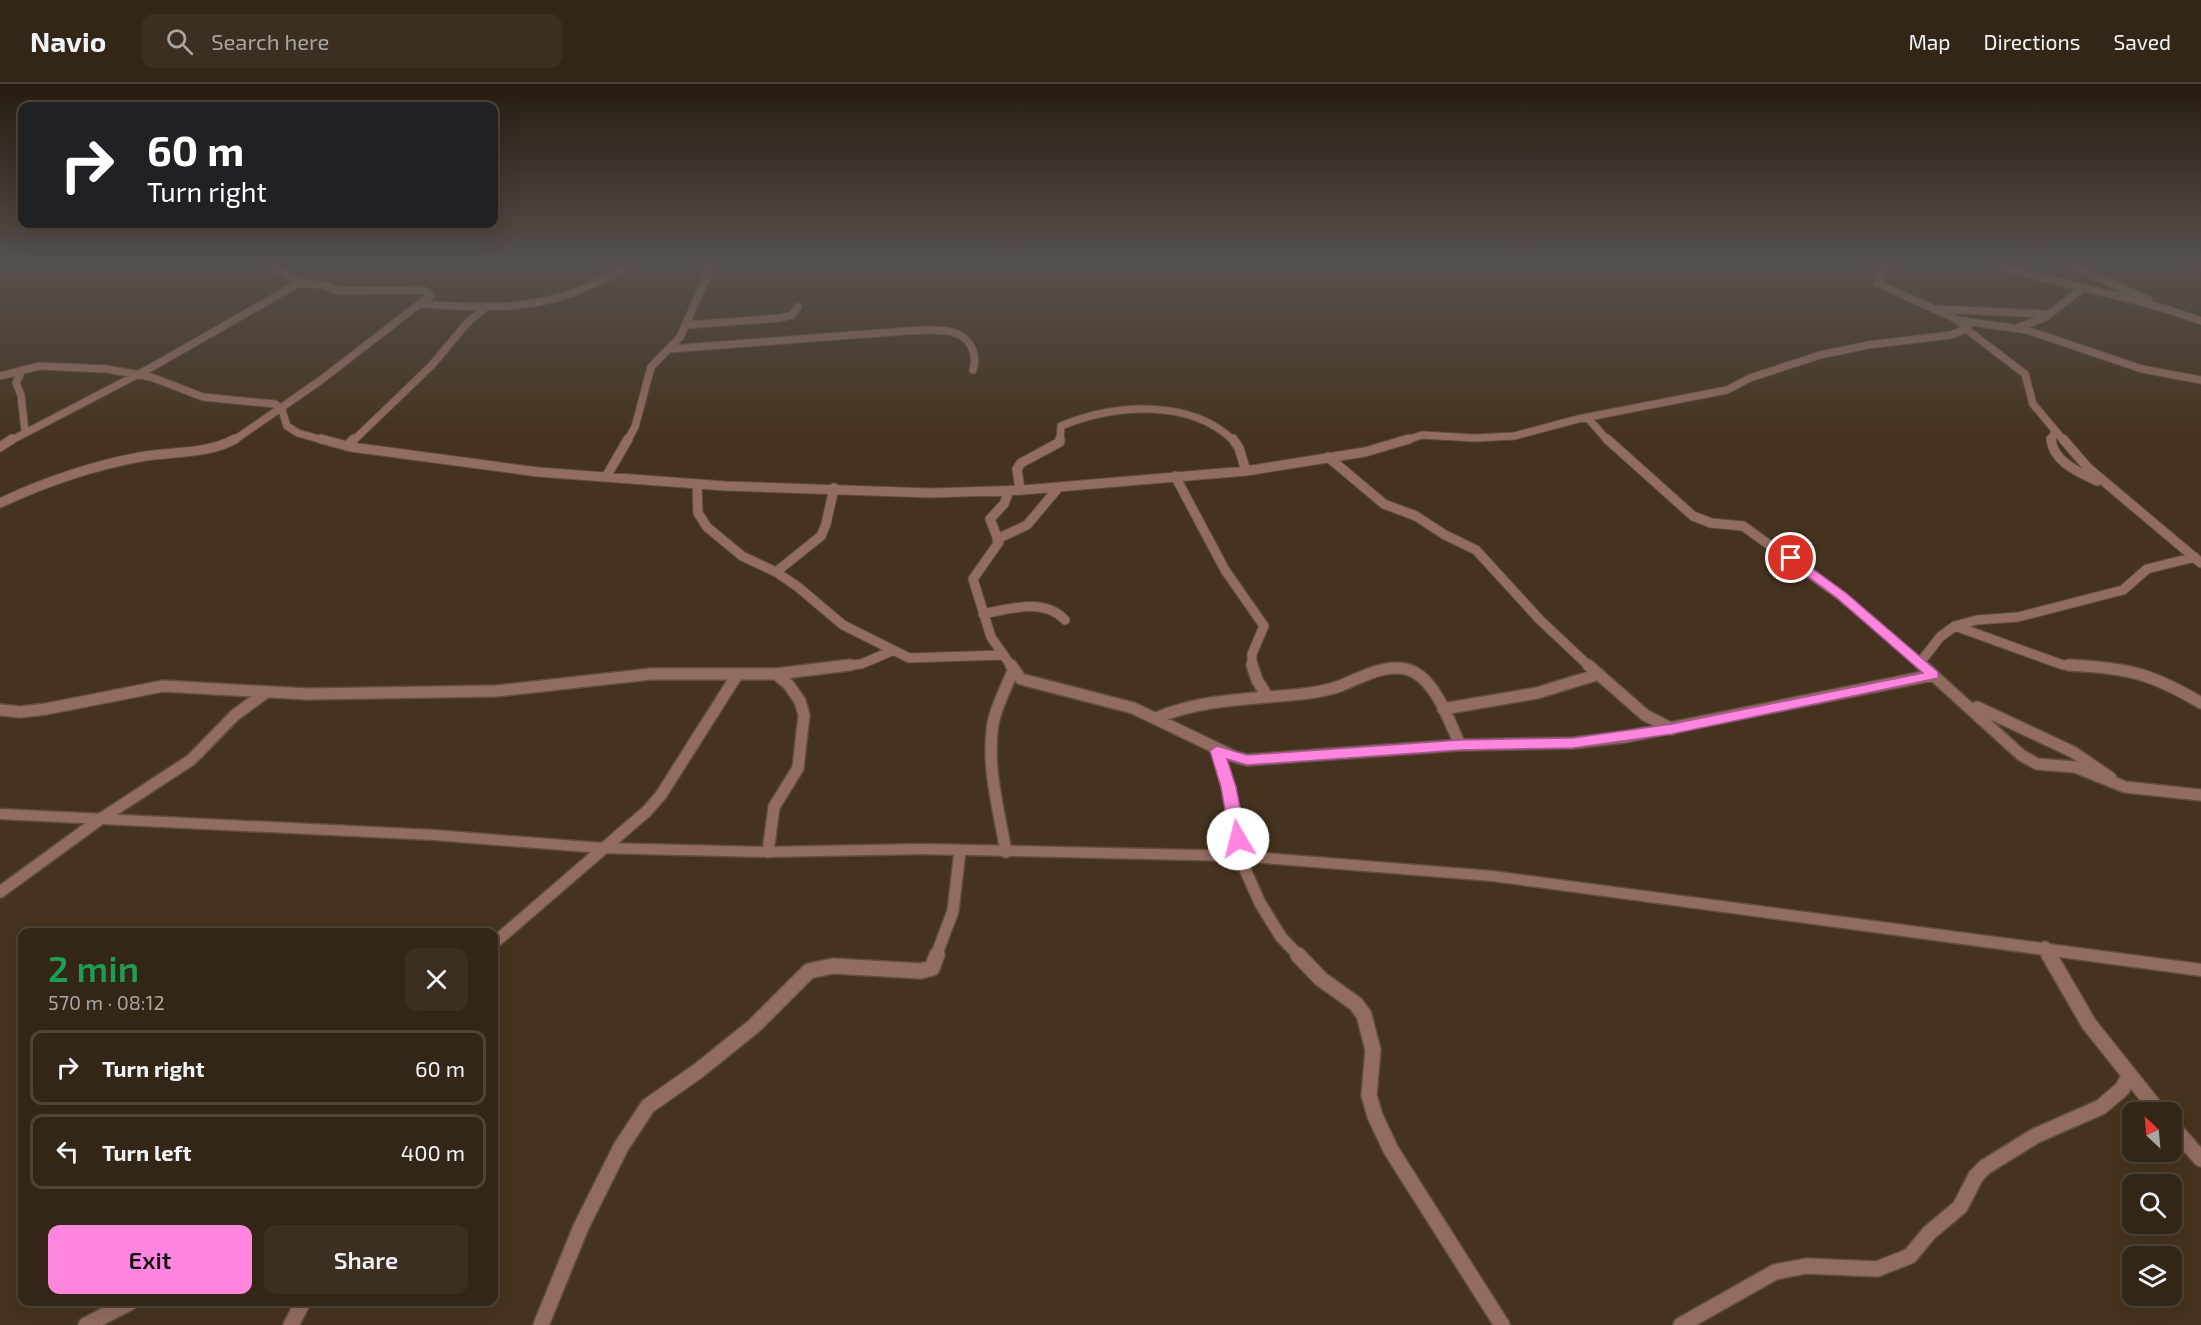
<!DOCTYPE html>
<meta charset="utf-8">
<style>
:root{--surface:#342617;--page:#3c2e20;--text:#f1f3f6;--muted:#a9a5a1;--line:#4e4336;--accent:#ff85df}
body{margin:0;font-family:"Exo 2",sans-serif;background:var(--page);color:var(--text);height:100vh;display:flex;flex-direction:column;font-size:22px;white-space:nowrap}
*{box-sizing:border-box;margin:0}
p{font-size:20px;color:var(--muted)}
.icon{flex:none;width:33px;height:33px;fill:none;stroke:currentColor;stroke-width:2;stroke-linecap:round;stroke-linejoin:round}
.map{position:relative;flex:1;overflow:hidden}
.side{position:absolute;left:18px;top:844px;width:480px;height:378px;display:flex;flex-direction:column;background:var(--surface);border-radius:12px;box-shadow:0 6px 24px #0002,0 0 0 2px var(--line)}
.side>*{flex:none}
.hud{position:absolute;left:18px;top:18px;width:480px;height:126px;border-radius:12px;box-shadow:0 6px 24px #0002,0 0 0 2px var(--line);background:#202124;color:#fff;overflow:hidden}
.needle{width:39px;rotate:334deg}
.buttons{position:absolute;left:2122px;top:1018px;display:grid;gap:12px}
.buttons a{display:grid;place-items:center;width:60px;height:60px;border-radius:12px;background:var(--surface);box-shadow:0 6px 24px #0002,0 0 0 2px var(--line);font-size:30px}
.pin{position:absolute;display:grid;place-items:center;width:51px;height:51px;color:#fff;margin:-26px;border:3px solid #fff;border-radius:50%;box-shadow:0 2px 6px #0007}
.me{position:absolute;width:66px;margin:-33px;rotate:352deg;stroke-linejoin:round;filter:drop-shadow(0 0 4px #0008)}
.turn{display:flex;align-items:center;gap:21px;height:126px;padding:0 30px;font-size:27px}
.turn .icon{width:78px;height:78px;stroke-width:2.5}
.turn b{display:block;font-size:42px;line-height:51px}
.round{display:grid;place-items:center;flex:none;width:63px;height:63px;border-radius:12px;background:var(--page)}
.summary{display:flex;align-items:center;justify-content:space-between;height:102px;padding:0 30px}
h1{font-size:36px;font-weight:600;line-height:45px;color:#1e9e55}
.cta{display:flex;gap:12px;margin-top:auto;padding:12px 30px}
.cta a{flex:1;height:69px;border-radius:12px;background:var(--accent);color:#111;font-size:24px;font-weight:600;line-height:69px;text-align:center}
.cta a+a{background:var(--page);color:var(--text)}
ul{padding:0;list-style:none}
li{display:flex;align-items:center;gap:18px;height:75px;margin:0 12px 9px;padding:0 18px;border:3px solid var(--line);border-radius:12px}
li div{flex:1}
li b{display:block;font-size:22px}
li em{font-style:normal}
header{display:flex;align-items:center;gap:36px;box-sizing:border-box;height:84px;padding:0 30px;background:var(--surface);border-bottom:2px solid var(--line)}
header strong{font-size:28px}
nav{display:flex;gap:33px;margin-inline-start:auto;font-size:21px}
.search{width:420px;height:54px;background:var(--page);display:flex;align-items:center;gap:15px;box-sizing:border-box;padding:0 21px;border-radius:12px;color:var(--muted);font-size:22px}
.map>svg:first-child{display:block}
</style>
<header>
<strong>Navio</strong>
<div class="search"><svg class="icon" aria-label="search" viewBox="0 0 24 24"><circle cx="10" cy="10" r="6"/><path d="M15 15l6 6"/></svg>Search here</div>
<nav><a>Map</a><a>Directions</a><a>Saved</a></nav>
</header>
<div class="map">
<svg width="2201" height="1241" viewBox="0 0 2201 1241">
<rect width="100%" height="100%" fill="#45331f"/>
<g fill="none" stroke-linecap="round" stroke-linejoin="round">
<g stroke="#604f3c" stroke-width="9">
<path id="minor-far3" d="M650,179H664
M1991,179C2060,202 2133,211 2201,237
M2064,179L2149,216
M422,220C506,226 559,226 632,179
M1937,225L2047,230
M1957,236L2027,246L2142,285L2201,296
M687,241L780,234L792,231L798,223
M2019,243L2044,234L2082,205
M1966,245L2025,290L2033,320L2064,357
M670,265C735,260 801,255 866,250C888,249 932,243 952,248C970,252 978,270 973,286
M22,286L16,299L21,311L25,347
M0,292L39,282L107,285L151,293L203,313L275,320L282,326L287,342L298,349L326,357
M1588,334L1608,357
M10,357L152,283L299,199
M233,357L321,296L431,211L424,206L337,207L324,201L299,199L269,179
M353,357L432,281L467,239L484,225
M627,357L635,343L651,283L680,253L713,179
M1060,357L1061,342C1114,320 1190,314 1234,357
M1404,357L1422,351L1474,354L1514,352L1578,335L1727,306L1750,294L1820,271L1868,261L1951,251L1968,244L1954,234L1877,199L1883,185L1894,179
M2051,357L2055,346"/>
</g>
<g stroke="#604f3c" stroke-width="11">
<path id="minor-far2" d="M321,355L351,363L538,388L725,402L931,409L1023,406L1246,387L1365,368L1409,355
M1233,355L1239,364L1246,387
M1607,355L1693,432L1711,439L1743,442L1841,512L1924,583
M2051,355C2053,378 2079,388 2097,397
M2063,355L2088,384L2201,479
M347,362L354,355
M0,363L12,355
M1328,373L1384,420L1416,432L1445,451L1476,466L1540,536L1590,583
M1175,392L1225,486L1264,542L1252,570V583
M606,393L628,355
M697,401L698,429L707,443L742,472L776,488L798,503L843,541L909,574L1002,571
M1020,406L1017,385L1021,379L1060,358V355
M1009,407L1004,420L990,435L999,458L973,495L991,553L1012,583
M0,419C45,398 91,382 140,373C170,367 207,371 235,355
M997,455L1027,441L1059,403
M776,488L821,452L826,440L834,404
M983,530C1010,525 1044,513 1065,536
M1955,542L2063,581L2097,583
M1919,580L1940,553L1955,542L1977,536L2018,533L2123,506L2147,485L2195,473
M837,583L861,580L892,567"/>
</g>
<g stroke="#604f3c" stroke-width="14">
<path id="minor-far1" d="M1011,581L1021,595L1133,624L1235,673L1247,676L1460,661L1573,659L1625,653L1933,591
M1252,581L1257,596L1267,612
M1588,581L1645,631L1672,645
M1922,581L2021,671L2037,680L2075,683L2125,703L2201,711
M2069,581C2127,584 2151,589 2201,619
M1977,623L2073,668L2111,694
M1443,625L1537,609L1599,590
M0,626L20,628L46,625L163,602L307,610L496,607L651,590H776L850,581
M1156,634C1192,619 1229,616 1268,613C1292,611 1317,610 1340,602C1362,593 1391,576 1414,588C1437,600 1450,639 1460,661
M1217,667L1237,738L1239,772L1260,819L1281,853L1299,872
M768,768L774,723L798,684L804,631L800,617L788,600L776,590
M1006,768C999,726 986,682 993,639C997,620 1006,604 1013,587
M0,808L99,736L191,676L235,631L265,609
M494,859L647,727L661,711L737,591
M2045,863L2050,872
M936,872L953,827L960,767"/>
</g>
<g stroke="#604f3c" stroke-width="18">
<path id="minor" d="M1298,871L1321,895L1356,920L1364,931L1373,966L1369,1011L1375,1032L1391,1066L1502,1241
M2049,871L2089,940L2160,1029
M2172,1042L2201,1075
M86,1241L131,1218
M291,1241L303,1218
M541,1241L581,1143L621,1063L648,1022L698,987L754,942L809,887L833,882L921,887L932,884L937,871
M1681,1241L1775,1188L1806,1182L1877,1185L1910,1172L1929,1149L1960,1123L1976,1092L1985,1083L2035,1052L2101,1023L2122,1005L2129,993"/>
</g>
<g stroke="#604f3c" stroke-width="3">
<path id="tertiary" d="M0,725L434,746L602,759L768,763L922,760L1239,767L1492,787L2201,880V892L1492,797L1239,777L922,770L768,773L602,769L434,756L0,735Z"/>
</g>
<use href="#minor-far3" stroke="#936c61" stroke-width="7"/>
<use href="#minor-far2" stroke="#936c61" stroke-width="9"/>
<use href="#minor-far1" stroke="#936c61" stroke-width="11"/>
<use href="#minor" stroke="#936c61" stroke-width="15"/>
<use href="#tertiary" fill="#936c61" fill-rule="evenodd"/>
</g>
<linearGradient id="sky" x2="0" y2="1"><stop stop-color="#261c11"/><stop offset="0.51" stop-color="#56504d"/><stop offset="1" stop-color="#56504d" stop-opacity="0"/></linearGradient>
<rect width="2201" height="352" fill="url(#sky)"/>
<path fill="#ff85df" stroke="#a65691" stroke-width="1.5" d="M1787,472H1795L1846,509L1938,588V594L1672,650L1573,664L1460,666L1247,681L1227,675L1236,703L1246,755L1238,761L1230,755L1221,703L1210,667L1217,662L1247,671L1460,656L1573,654L1672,640L1923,589L1837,514L1787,477Z"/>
</svg>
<div class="buttons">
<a><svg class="needle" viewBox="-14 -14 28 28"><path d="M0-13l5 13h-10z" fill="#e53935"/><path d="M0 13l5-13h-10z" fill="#a9a5a1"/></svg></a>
<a><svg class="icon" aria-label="search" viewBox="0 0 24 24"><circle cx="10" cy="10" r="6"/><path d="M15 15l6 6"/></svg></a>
<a><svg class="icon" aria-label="layers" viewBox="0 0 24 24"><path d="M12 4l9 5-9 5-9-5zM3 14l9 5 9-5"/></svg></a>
</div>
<div class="pin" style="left:1791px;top:474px;background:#d93025"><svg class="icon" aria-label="arrive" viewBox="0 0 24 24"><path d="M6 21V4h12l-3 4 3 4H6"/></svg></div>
<svg class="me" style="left:1238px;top:755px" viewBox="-20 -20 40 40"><circle r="19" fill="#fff"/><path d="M0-13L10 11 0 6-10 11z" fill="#ff85df"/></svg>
<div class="hud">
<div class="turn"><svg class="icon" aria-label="right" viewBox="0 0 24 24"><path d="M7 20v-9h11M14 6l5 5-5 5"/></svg><div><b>60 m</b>Turn right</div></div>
</div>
<section class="side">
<div class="summary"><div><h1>2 min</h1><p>570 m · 08:12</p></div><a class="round"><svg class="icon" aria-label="close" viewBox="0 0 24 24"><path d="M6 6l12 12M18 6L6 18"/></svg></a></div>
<ul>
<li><svg class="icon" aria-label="right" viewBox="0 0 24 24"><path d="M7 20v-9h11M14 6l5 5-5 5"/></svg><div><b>Turn right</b></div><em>60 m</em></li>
<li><svg class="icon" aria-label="left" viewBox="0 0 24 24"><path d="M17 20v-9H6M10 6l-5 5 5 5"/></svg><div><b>Turn left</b></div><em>400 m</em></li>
</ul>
<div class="cta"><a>Exit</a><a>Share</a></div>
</section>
</div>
